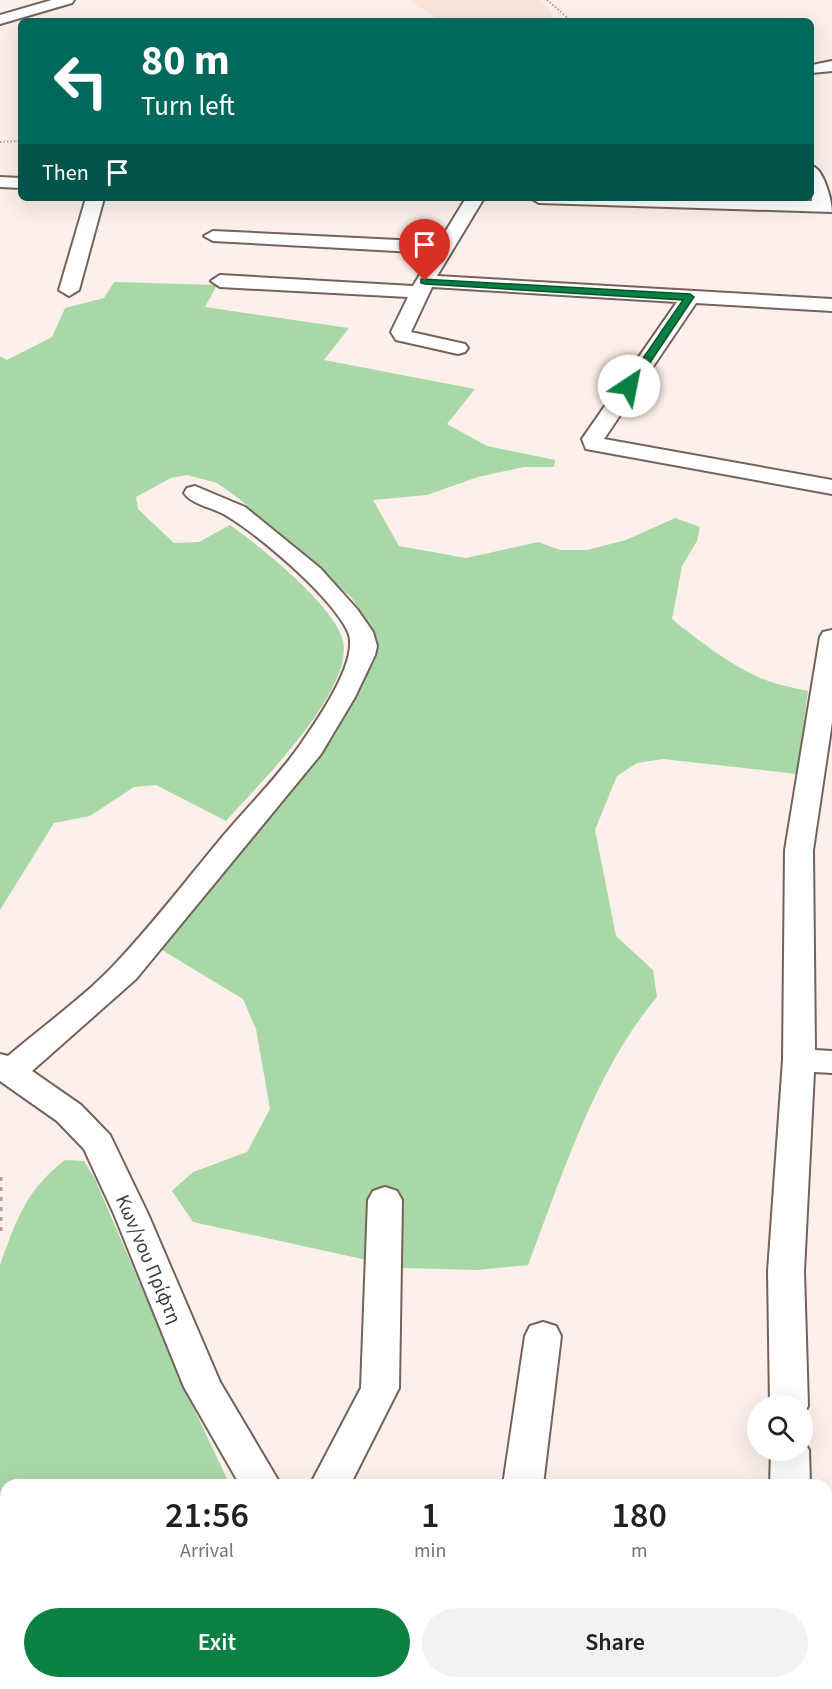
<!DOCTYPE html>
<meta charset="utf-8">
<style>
:root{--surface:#fff;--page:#f2f2f2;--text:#202124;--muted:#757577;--accent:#0b8043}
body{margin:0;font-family:"Source Sans 3",sans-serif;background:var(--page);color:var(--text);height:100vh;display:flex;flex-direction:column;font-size:22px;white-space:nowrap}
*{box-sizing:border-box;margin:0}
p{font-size:20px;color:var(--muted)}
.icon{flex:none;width:33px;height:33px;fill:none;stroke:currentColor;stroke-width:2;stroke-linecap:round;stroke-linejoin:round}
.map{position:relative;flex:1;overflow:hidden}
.sheet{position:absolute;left:0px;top:1479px;width:832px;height:210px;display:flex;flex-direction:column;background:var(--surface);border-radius:18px 18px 0 0;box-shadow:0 6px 24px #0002}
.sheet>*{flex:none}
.guide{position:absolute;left:18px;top:18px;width:796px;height:183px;border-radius:9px;box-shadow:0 6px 24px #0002;background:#00695c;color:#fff;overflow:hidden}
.fabs{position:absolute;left:747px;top:1395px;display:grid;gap:12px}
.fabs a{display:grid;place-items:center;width:66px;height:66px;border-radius:50%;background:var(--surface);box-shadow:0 6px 24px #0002;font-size:30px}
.pin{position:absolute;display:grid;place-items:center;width:51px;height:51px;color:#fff;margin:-62px -26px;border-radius:50% 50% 50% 0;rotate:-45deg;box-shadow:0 0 6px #0007}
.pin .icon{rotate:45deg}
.me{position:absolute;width:66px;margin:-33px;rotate:34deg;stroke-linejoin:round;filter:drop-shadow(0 0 4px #0008)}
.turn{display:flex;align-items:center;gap:21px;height:126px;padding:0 24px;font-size:27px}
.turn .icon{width:78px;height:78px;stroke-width:2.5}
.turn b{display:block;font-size:42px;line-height:51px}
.then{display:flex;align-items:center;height:57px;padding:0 24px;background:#0003;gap:12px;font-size:22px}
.eta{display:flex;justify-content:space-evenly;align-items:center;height:102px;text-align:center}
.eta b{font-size:36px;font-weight:600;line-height:42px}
.button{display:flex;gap:12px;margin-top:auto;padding:12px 24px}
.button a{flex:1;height:69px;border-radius:36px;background:var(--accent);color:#fff;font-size:24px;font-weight:600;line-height:69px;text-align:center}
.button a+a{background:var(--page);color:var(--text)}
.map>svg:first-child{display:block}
</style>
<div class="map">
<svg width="832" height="1689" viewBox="0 0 832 1689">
<rect width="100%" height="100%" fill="#fdf0ea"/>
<path fill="#fce5da" d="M409,0H541L554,16L549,21H440Z"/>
<path fill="#a9d8a8" d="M114,282L217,285L205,307L349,328L324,360L475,389L447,424L487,446L555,460L554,467H524L478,477L427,495L373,500L399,546L466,558L538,542L560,550H587L626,540L675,518L700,527L697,541L682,566L672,619C699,641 738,671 771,682C783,686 796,688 808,691L797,774L663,759L637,763L617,776L595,830L616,936L653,970L657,997C594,1072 563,1174 528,1265L478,1270L403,1268L193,1222L172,1191L193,1172L247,1152L270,1109L256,1029L243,999L157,947L367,656L375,631L351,597L238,498L217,483L187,475L171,478L136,497L138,509L174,543L199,542L230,525C260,546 335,606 343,641C354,691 258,785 226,821L156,785L134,787L90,816L54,823L0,910V356L7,360L52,337L65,308L104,298Z
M65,1160L84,1161L95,1179L189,1398L230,1485H6V1683H202L200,1689H0V1265C17,1219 25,1191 65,1160Z"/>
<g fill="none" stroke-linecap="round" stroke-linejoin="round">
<g stroke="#75635b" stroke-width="4">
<path id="minor" d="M52,0H74L72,3L0,24V15Z
M832,61V71L812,73V65Z
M812,166C824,169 832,202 832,212L539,203L530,198L812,201Z
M0,177L21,178V188L0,187Z
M86,198H104L79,290L69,296L59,290Z
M466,198H484L437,276L832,299V311L696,303L604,439L832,480V494L586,449L582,439L677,302L432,287L411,332L465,344L468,348L465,352L458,354L396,340L391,332L408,297L220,287L211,281L220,275L413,286L433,253L213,241L204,236L213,231L439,242Z
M195,486L245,507L320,568L357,609L373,632L377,646L375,655L355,697L321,754L136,979L32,1071L81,1105L110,1135L148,1214L220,1382L281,1485H240L184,1387L114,1214L84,1149L57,1121L0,1081V1054L8,1056C43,1026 83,998 115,964C153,924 188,878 223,836C249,805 280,775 302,742C318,719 360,659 348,632C332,597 260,536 227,516C215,508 192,505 184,493L187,488Z
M832,630V722L813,850L815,1050L832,1051V1073L814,1072L804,1271L808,1406L802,1417V1406H770L768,1271L783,1060L785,850L820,637L823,632Z
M385,1187L397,1191L402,1200L399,1388L350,1485H310L361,1388L368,1200L373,1191Z
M543,1322L556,1326L561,1336L543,1485H503L525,1336L530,1326Z
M802,1438L809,1450L810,1485H770L771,1450H802Z
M196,1683H238L237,1689H195Z
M416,1683H463L465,1689H418Z
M475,1683H517L516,1689H474Z
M769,1683H811L810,1689H768Z"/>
</g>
<path stroke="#aaa09b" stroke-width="2" stroke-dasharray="1.5 2" stroke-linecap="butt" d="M547,0L568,18L561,21
M0,142L21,141"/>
<path stroke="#aaa09b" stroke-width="5" stroke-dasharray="4 6" stroke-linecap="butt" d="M0,1177V1234"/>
<use href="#minor" fill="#fff" fill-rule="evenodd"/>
</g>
<path fill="#0b8043" stroke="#07532c" stroke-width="1.5" d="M421,279L690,294L694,297L633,388L629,389L624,386L683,300L425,284L421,283Z"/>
<g text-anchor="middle" stroke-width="4.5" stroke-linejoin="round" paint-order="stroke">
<g font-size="20" fill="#413936" stroke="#fff">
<text transform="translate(149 1259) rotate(67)" y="7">Κων/νου Πρίφτη</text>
</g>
</g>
</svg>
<div class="fabs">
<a><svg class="icon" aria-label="search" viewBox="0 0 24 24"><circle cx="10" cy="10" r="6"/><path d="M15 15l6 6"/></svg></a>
</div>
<div class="pin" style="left:425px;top:281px;background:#d93025"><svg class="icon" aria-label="arrive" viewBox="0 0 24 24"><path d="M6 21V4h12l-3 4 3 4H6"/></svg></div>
<svg class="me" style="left:629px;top:386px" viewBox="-20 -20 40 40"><circle r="19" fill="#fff"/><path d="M0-13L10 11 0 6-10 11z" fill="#0b8043"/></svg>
<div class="guide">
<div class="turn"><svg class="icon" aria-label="left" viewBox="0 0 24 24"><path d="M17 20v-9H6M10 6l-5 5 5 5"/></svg><div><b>80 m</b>Turn left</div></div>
<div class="then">Then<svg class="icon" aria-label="arrive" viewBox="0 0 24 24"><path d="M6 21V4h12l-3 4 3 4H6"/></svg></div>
</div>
<section class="sheet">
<div class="eta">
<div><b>21:56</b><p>Arrival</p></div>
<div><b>1</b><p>min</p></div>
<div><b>180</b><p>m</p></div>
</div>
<div class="button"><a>Exit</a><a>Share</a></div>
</section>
</div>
